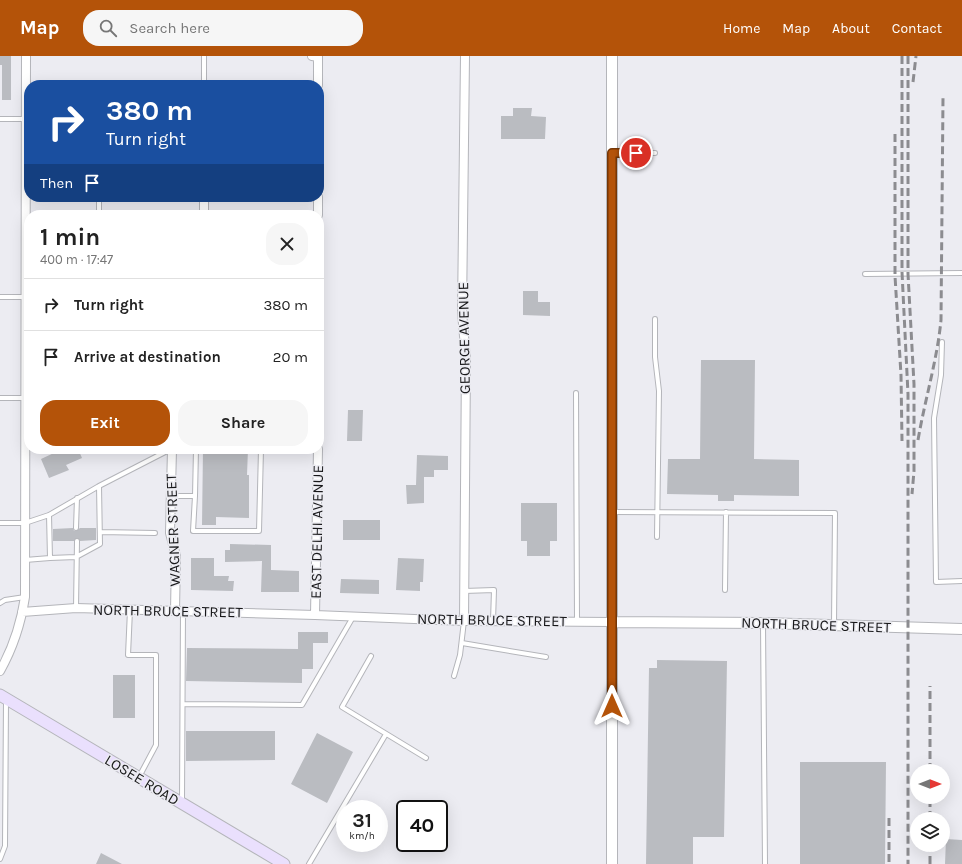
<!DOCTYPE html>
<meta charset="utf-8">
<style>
:root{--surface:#fff;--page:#f6f6f6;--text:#222;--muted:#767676;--line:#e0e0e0;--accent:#b45309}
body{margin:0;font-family:Karla,sans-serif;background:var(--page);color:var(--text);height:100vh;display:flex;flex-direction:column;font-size:15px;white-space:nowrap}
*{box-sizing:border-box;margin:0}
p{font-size:13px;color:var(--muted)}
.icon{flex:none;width:22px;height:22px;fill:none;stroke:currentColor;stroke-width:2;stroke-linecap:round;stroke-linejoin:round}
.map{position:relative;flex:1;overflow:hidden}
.side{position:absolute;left:24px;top:154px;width:300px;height:244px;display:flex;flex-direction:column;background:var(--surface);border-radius:16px;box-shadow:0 4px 16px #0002}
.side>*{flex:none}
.top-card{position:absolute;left:24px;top:24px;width:300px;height:122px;border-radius:16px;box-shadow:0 4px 16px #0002;background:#1a4fa0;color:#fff;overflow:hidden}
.needle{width:26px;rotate:90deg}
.fabs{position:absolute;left:910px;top:708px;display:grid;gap:8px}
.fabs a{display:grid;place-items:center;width:40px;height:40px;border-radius:50%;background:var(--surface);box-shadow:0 4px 16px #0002;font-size:20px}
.speed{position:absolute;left:336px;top:744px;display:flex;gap:8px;font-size:20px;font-weight:700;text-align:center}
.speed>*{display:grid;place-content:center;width:52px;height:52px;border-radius:50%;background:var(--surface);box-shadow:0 4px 16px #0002;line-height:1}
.speed small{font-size:10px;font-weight:400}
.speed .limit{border:2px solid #111;border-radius:6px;background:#fff;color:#111}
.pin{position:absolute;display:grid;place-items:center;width:34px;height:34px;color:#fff;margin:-17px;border:2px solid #fff;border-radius:50%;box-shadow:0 1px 4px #0007}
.me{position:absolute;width:44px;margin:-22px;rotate:0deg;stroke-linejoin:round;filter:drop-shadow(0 0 3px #0008)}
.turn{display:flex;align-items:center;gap:14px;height:84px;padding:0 16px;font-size:18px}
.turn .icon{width:52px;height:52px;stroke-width:2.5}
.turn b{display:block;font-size:28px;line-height:34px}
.then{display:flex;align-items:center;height:38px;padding:0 16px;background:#0003;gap:8px;font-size:15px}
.round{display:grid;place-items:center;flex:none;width:42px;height:42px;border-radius:16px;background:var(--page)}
.head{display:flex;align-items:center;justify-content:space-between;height:68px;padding:0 16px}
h1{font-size:24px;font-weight:700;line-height:30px}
.primary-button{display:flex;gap:8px;margin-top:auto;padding:8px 16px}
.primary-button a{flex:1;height:46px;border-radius:16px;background:var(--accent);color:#fff;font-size:16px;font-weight:700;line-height:46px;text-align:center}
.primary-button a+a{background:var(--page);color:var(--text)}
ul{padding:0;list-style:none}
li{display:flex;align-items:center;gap:12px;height:52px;padding:0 16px;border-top:1px solid var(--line)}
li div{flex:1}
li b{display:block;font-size:15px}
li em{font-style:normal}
header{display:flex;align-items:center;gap:24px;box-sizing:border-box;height:56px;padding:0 20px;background:var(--accent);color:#fff}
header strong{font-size:19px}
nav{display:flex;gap:22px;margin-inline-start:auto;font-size:14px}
.search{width:280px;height:36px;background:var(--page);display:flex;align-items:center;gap:10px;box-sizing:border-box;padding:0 14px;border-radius:16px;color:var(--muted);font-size:15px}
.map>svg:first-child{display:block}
</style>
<header>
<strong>Map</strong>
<div class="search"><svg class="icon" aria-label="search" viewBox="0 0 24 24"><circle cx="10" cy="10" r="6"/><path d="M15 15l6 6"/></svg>Search here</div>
<nav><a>Home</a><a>Map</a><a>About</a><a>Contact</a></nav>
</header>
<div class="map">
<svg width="962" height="808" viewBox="0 0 962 808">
<rect width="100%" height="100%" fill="#ececf2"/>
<path fill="#babcc1" d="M0,0H11V44H2V9H0Z
M513,52H532L531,60L546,61L545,83H501V60H513Z
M523,235H538V246H550V260L523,259Z
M701,304H755L754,403L799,404V440L734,439V445H718V439L667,438L668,403H700Z
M348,354H363L362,385H347Z
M55,393H78L82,402L66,409L69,414L49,422L41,403L56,396Z
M203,393H248L247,419H249V462L216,461V469H202Z
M417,399L448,400V414H434V421H424V447L407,448L406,429H416Z
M521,447H557V485H550V500H527V485H521Z
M343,464H380V484H343Z
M73,472L74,475H76L80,472H96V484L80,485L77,482L74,485H53V473Z
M230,488L271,489V514L299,515V536H261L262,505L225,506V494H230Z
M191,502H214V520H229L228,525H234L233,535L191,534Z
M398,502L424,503L423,526H420V535L396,534Z
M341,523L379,524V538L340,537Z
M298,576H328V587H313V613H302V627L186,625L187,592L298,593Z
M657,604L727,605L724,781H693V808H646L649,612H657Z
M113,619H135V662H113Z
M186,675H275V704L186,705Z
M317,677L353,696L327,747L291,728Z
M800,706H886L885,808H800Z
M946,783L962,784V808H945Z
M101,797L122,808H96Z"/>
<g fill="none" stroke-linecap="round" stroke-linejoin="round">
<g stroke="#b4b5ba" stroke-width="6">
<path id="service" d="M204,0V29
M0,63H26
M612,97H655
M99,141V159
M865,218L962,217
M0,241H25
M655,263V301L659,335L657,481
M942,286L941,319L934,362L936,526L962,525
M576,337L577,566
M0,342H25
M171,440H195L196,393
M195,440L193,475H259L261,393
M613,456L835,457L834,569
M0,467H25L49,459L99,430L171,393
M76,472L77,442
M100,476L155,477
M50,502L76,501L100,488L99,430
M25,504L50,502L49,459
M725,534L726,456
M464,535L494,534L493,565
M0,547L5,544L25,541
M76,552L77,485
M130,554L128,599H156V689L139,721
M763,568L765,808
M462,587L546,601
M371,600L342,651L426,702
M454,620L460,599L464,565
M183,648L302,649L353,561
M182,745L183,555
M0,803L5,790L6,645
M309,808L386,678"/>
</g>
<g stroke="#b4b5ba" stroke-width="10">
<path id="minor" d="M312,0L318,1V29
M318,141V159
M204,159V141
M172,393L170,477L176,500L175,555
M22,556L76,552L315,559L464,565L612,566
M315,559L318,393
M464,565L466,304L462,256L465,0
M0,615C13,592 21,567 25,541L26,0"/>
</g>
<g stroke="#b4b5ba" stroke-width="12">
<path id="tertiary" d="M612,0V808
M612,566L763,567L962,573"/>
</g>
<g stroke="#b4b5ba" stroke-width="13">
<path id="secondary" d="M0,639L284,808"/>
</g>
<use href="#service" stroke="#fff" stroke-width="4"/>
<use href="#minor" stroke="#fff" stroke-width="8"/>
<use href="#tertiary" stroke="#fff" stroke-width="10"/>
<use href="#secondary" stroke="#eae0fd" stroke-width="11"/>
<path stroke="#8c8c90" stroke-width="3" stroke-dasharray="8 4" stroke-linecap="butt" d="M902,0V216L908,338V808
M908,0V218L914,328V415L912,438
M913,26L916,0
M895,78V220L901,319L902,385
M918,384C925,343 937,305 941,264L943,42
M930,715V630
M889,762V808
M930,763V741
M930,808V789"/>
</g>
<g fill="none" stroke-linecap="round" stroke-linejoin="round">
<g stroke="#753606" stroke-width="10">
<path id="route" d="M612,650V97H636"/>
</g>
<use href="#route" stroke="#b45309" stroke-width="7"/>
</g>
<g text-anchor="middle" stroke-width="3" stroke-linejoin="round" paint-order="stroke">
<g font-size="15" fill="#18181a" stroke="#ececf2">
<text transform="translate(464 282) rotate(-91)" y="5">GEORGE AVENUE</text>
<text transform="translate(173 474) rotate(-92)" y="5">WAGNER STREET</text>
<text transform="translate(317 476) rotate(-89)" y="5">EAST DELHI AVENUE</text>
<text transform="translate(168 555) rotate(1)" y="5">NORTH BRUCE STREET</text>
<text transform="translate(492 564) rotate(1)" y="5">NORTH BRUCE STREET</text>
<text transform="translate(816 569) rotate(2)" y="5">NORTH BRUCE STREET</text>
<text transform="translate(142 724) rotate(31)" y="5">LOSEE ROAD</text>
</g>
</g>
</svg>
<div class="fabs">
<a><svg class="needle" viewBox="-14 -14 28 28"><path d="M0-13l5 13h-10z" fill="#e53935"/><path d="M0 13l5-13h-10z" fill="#767676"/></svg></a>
<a><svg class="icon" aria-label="layers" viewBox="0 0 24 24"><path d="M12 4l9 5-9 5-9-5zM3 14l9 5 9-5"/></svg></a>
</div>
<div class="speed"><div>31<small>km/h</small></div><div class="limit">40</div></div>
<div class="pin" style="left:636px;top:97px;background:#d93025"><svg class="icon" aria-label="arrive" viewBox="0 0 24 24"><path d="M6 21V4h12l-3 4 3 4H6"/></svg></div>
<svg class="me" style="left:612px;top:650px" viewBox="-20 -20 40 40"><path d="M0-17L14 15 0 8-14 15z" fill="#b45309" stroke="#fff" stroke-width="4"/></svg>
<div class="top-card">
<div class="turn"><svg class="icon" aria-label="right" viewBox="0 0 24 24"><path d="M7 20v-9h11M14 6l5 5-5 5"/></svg><div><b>380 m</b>Turn right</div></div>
<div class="then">Then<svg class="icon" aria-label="arrive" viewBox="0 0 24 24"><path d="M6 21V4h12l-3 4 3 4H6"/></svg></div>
</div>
<section class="side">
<div class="head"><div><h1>1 min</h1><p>400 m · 17:47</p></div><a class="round"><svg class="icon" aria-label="close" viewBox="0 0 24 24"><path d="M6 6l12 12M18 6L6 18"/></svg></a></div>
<ul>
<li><svg class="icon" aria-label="right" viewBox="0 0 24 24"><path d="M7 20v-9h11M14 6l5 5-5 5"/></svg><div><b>Turn right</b></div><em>380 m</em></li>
<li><svg class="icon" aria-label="arrive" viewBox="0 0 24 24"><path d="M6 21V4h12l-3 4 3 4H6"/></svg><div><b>Arrive at destination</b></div><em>20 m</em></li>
</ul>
<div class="primary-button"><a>Exit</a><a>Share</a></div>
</section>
</div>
